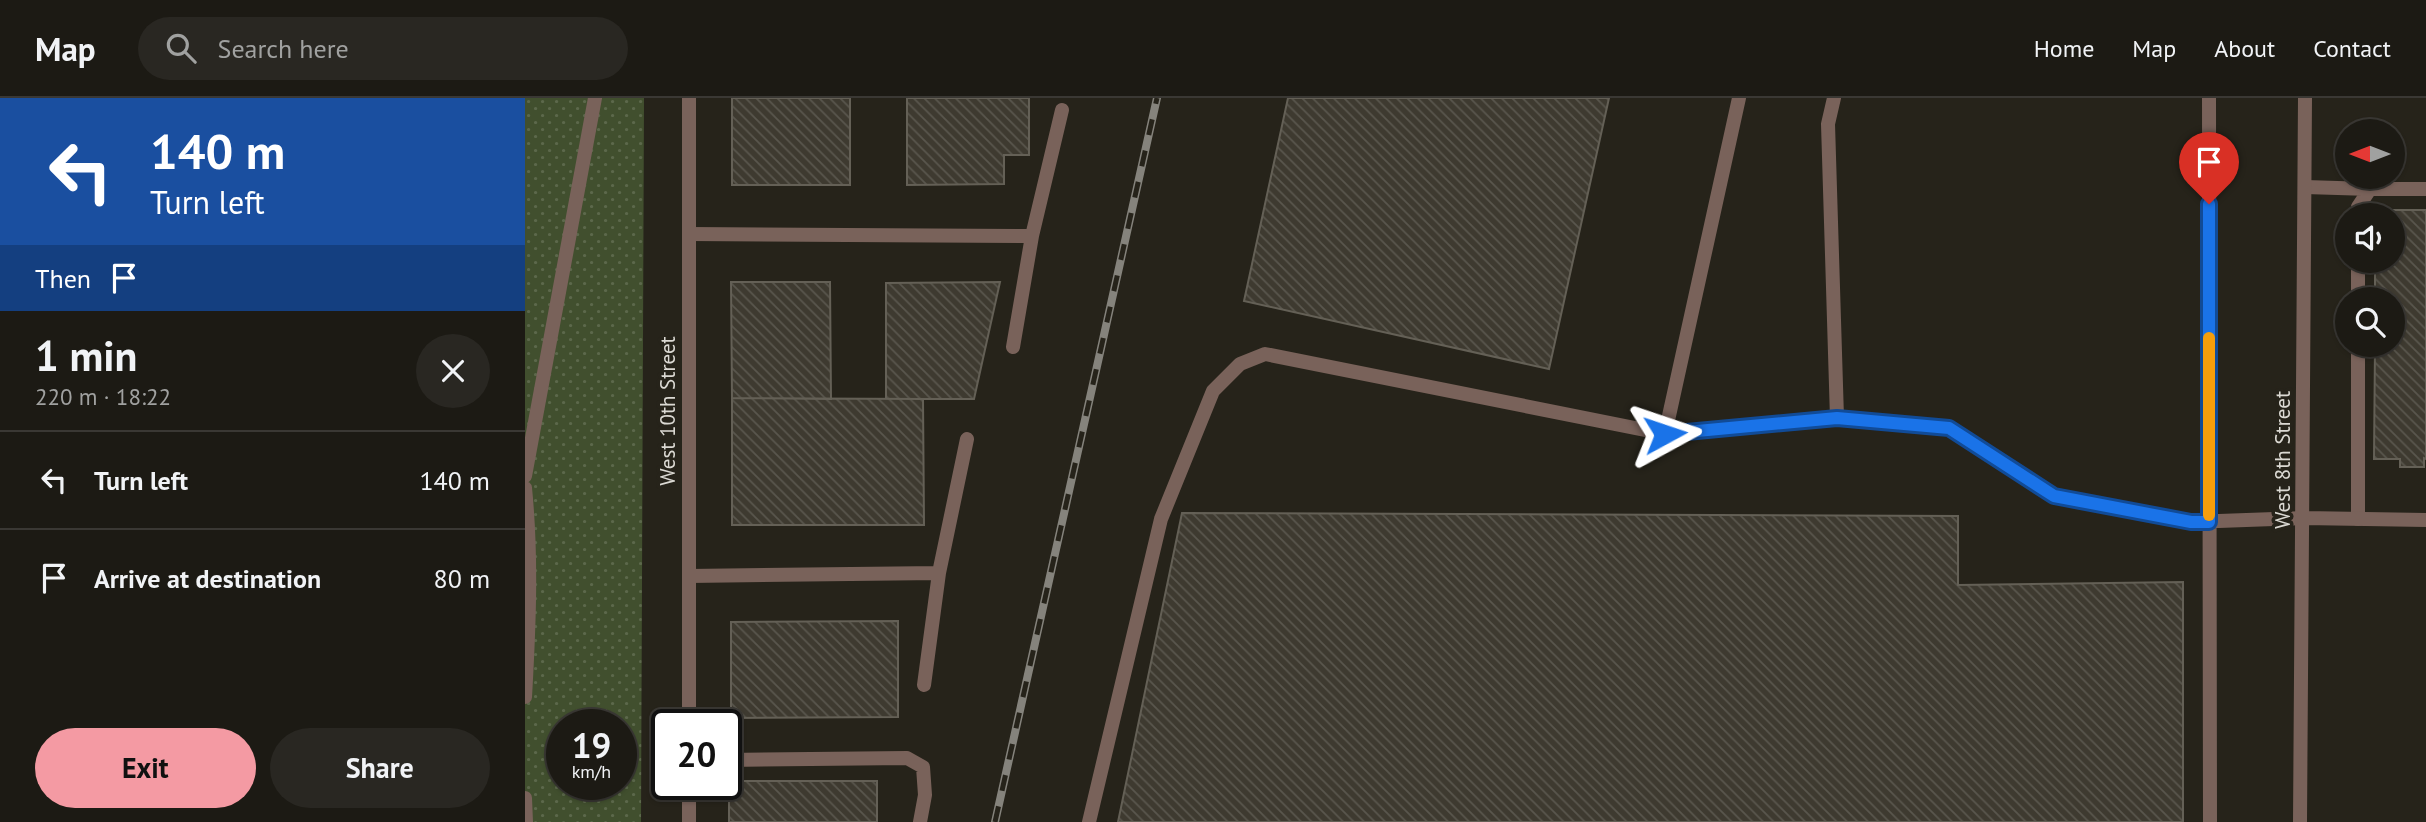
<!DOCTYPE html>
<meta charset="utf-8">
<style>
:root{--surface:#1c1a14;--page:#292722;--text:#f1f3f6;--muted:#a0a1a0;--line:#3a3834;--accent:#f49aa3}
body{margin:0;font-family:"PT Sans",sans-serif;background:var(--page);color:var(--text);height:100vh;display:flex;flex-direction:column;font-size:26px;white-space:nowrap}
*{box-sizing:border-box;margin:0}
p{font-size:23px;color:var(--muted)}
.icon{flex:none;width:38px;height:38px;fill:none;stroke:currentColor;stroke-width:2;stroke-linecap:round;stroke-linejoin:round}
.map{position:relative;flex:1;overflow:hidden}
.side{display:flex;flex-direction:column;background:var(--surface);width:525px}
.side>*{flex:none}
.banner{background:#1a4fa0;color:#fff;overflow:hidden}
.needle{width:46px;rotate:270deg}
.tools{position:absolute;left:1810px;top:21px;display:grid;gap:14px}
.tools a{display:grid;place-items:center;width:70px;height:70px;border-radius:50%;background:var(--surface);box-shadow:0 2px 5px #0004,0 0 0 2px var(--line);font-size:35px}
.speed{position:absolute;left:21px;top:611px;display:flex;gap:14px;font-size:35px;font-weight:700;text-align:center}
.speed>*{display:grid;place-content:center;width:91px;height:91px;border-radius:50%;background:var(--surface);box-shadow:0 2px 5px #0004,0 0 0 2px var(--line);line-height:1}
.speed small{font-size:18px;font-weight:400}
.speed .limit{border:4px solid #111;border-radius:10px;background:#fff;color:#111}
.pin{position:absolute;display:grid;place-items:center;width:60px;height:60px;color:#fff;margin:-72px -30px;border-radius:50% 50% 50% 0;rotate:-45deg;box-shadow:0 0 7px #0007}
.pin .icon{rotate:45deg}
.me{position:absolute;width:77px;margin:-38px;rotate:85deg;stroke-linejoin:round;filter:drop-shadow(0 0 5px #0008)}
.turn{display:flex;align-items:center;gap:24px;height:147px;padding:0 35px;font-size:32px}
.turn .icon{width:91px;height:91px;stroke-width:2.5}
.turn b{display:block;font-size:49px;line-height:60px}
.then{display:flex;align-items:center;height:66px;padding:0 35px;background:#0003;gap:14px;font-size:26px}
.round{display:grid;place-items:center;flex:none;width:74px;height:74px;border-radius:37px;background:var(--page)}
.head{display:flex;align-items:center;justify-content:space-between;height:119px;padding:0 35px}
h1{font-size:42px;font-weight:800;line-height:52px}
.primary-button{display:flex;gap:14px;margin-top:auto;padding:14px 35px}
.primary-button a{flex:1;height:80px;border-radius:42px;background:var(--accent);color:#111;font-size:28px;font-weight:800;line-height:80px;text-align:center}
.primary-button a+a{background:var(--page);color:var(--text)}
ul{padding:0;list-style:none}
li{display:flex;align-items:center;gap:21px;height:98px;padding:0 35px;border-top:2px solid var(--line)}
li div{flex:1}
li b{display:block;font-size:26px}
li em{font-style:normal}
header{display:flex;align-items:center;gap:42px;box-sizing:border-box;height:98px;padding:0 35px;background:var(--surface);border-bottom:2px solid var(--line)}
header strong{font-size:33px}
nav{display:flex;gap:38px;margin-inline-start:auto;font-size:24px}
.search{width:490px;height:63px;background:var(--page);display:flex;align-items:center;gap:18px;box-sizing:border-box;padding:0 24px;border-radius:38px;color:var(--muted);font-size:26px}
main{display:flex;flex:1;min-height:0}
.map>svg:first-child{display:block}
</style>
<header>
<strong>Map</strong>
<div class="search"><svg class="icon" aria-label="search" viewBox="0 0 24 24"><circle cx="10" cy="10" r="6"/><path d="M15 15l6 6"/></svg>Search here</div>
<nav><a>Home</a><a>Map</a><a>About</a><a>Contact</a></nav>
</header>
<main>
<section class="side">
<div class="banner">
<div class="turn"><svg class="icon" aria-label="left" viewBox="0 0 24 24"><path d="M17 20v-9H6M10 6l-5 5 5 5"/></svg><div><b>140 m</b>Turn left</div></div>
<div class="then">Then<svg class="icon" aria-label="arrive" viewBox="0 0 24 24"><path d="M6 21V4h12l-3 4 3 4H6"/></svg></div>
</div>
<div class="head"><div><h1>1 min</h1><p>220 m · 18:22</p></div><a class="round"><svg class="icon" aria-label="close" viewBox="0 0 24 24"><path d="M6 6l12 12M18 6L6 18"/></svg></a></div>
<ul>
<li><svg class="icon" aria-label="left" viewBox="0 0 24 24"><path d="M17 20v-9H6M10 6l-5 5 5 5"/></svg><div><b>Turn left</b></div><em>140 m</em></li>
<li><svg class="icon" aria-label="arrive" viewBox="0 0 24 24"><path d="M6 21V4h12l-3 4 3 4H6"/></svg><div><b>Arrive at destination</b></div><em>80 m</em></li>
</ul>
<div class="primary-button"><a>Exit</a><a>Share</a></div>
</section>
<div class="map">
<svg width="1901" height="724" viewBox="0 0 1901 724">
<defs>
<pattern id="green-dots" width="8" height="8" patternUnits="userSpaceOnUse" patternTransform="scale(1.75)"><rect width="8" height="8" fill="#414f2e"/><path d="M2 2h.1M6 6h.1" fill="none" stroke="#5c684b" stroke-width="1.8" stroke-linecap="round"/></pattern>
<pattern id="building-back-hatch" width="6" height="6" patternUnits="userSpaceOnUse" patternTransform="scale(1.75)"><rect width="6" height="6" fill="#3e3a30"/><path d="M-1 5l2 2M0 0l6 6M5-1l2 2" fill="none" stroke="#59564d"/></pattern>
</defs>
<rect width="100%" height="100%" fill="#26231a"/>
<path fill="url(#green-dots)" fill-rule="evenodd" d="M0,0H119L116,724H0ZM37,626H96V686H37Z"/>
<path fill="url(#building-back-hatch)" stroke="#646056" stroke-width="2" d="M207,0H325V87H207Z
M382,0H504V57H479V86L382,87Z
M763,0H1084L1024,271L719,203Z
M1861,112H1901V361L1899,360V369H1875V361H1849L1850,247H1867V201H1850V163H1867V117H1861Z
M206,184H305L306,301L207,300Z
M475,184L449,301H361V185Z
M207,300L398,301L399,427H207Z
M657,415L1433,418V487L1658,484V724H593Z
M373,523V619L206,620V524Z
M204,683H352V724H204Z"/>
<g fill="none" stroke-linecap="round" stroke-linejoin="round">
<path stroke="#79625a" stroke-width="14" d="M1309,0L1303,26L1312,320
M1684,0L1685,724
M1780,89L1845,91
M1833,117V109L1845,91H1901
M164,136L507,138L537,12
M1833,163V201
M488,249L507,138
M1140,336L1214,0
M0,378L70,0
M0,390C7,460 4,529 0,599
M1833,421V247
M414,475L442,341
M164,478L414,475L399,587
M201,662L382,660L398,669L400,697L395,724
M0,700L1,724
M564,724L636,421L688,293L715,266L740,256L1140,336L1312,320L1424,330L1529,398L1666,424L1779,420"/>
<path stroke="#79625a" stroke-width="14" d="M1779,420L1901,422
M1775,724L1780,0"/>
<path stroke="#79625a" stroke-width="14" d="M164,626V0
M164,724V686"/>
<g stroke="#85837c" stroke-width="8">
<path id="rail" d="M470,724L632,0"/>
</g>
<use href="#rail" stroke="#26231a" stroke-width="5" stroke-dasharray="16" stroke-linecap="butt"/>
</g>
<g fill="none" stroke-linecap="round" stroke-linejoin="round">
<g stroke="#114b97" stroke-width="18">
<path id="route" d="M1140,336L1312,320L1424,330L1529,398L1666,424H1684V106"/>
</g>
<use href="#route" stroke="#1a73e8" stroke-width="12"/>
<path stroke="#f59e0b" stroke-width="12" d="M1684,240V417"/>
</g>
<g text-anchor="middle" stroke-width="7" stroke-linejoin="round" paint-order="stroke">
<g font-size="21" fill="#dbd9d3" stroke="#26231a">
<text transform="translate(143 313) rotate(-90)" y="7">West 10th Street</text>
<text transform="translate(1758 362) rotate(-90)" y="7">West 8th Street</text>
</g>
</g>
</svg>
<div class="tools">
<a><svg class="needle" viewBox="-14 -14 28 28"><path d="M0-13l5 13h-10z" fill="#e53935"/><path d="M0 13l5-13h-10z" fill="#a0a1a0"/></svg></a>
<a><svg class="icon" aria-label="sound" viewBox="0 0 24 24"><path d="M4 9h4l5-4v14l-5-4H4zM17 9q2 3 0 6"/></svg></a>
<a><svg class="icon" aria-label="search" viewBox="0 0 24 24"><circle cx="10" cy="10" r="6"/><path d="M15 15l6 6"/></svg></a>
</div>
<div class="speed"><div>19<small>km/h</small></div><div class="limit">20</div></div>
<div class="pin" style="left:1684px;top:106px;background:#d93025"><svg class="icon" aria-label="arrive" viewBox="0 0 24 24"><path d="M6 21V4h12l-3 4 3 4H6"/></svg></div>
<svg class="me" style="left:1140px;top:336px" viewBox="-20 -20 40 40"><path d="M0-17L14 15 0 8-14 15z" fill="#1a73e8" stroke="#fff" stroke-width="4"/></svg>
</div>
</main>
